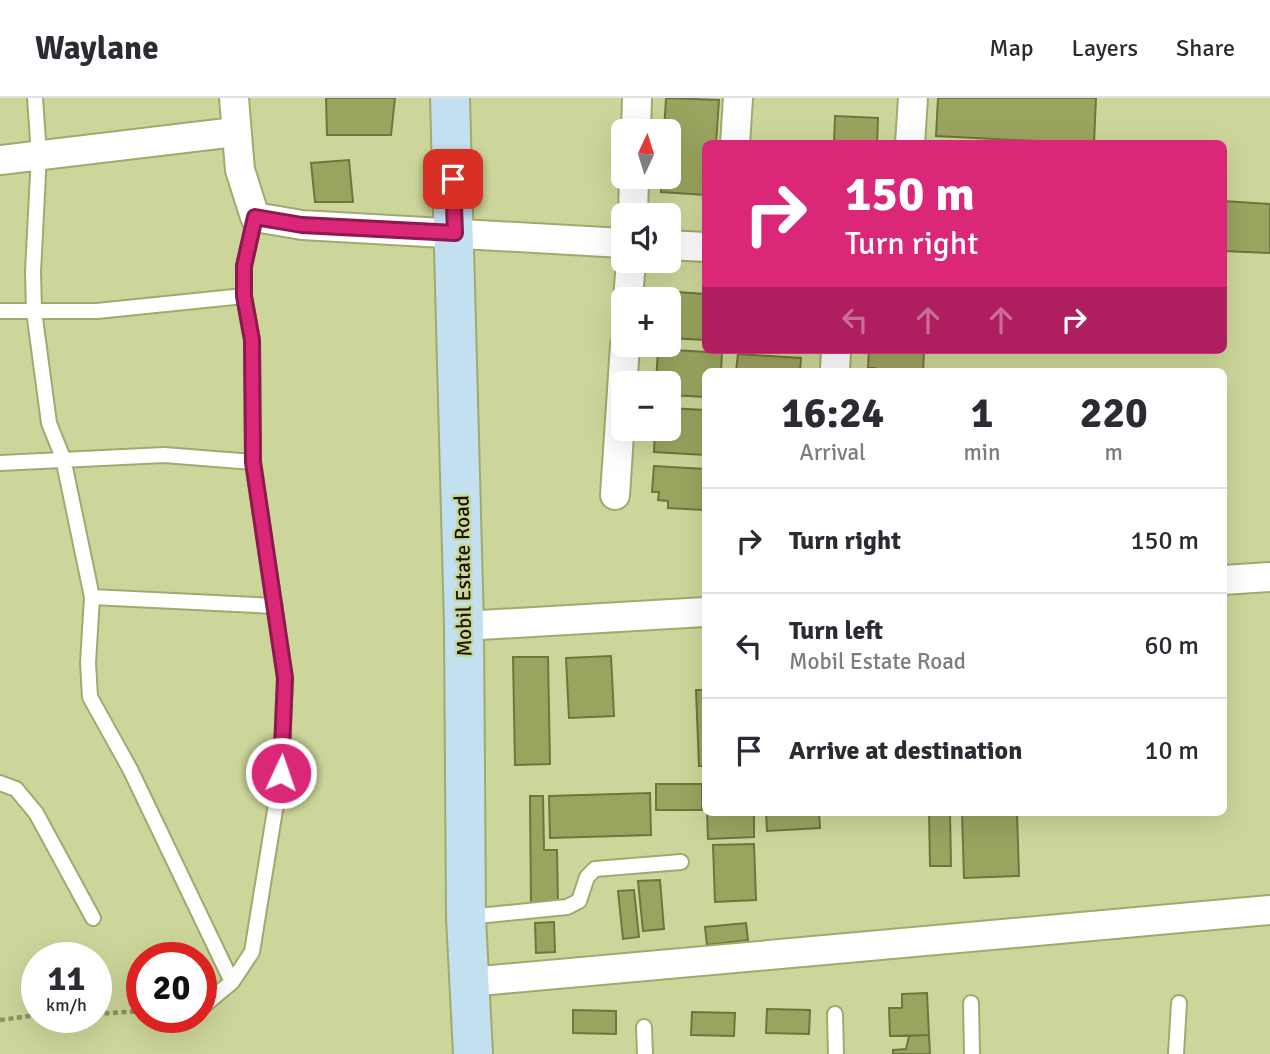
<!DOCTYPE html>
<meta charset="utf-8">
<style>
:root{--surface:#fff;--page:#f2f2f3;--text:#2b2b33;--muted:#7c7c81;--line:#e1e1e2}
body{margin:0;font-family:Signika,sans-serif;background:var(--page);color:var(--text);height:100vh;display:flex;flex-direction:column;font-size:26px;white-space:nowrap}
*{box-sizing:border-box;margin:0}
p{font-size:23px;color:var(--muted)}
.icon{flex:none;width:38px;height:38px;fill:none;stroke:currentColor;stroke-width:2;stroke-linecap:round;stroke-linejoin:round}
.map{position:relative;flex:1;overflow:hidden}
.side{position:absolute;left:702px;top:270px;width:525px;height:448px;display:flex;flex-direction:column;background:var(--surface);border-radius:10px;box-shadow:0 7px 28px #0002}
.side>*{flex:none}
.banner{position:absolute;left:702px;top:42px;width:525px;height:214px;border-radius:10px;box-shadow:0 7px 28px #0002;background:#db2777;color:#fff;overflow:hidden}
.needle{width:46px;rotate:4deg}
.controls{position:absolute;left:611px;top:21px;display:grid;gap:14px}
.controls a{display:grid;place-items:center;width:70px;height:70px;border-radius:10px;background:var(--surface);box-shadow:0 7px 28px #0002;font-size:35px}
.speed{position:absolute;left:21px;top:844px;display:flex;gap:14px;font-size:35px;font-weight:700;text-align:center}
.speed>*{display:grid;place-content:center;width:91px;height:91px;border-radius:50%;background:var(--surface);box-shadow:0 7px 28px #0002;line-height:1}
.speed small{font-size:18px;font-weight:400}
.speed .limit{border:10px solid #d22;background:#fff;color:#111}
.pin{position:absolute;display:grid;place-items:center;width:60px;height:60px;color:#fff;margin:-30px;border-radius:14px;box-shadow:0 4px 10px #0006}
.me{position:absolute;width:77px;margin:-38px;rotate:3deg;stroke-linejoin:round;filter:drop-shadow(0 0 5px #0008)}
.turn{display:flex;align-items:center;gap:24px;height:147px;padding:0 28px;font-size:32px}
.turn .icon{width:91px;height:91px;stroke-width:2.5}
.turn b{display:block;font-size:49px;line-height:60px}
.lanes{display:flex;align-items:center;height:66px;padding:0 28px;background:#0003;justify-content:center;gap:35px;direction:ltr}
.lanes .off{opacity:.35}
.eta{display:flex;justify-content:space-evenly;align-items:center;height:119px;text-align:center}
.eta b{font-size:42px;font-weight:700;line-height:49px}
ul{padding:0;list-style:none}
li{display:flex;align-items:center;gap:21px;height:105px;padding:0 28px;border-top:2px solid var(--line)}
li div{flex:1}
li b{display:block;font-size:26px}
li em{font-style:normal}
header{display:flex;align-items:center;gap:42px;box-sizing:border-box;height:98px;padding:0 35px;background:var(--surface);border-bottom:2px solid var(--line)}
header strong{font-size:33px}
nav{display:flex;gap:38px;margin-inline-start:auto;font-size:24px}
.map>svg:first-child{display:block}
</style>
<header>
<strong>Waylane</strong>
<nav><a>Map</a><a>Layers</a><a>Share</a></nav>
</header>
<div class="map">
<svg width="1270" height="956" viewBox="0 0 1270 956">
<rect width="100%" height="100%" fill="#cdd69a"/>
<path fill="#9ba45f" stroke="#6e753d" stroke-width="2" d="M326,0H395L391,37H327Z
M666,0L719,2L716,46H705V97L661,94L662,79H668V33H664Z
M938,0H1096L1094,46L936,38Z
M835,18L878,20L877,46H834Z
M349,62L353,104H315L311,65Z
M1223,103L1270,106V155L1223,153Z
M662,193L705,196V242L668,240V201H661Z
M658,251L722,255L721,273H705V299L668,297V285H656Z
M869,252H924L923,273H875V270H868Z
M738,256L801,260L800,273H736Z
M668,310L705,312V357L654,354L655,331H668Z
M654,368L705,371L704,412L668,410V403L658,402L659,394H652Z
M611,558L614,618L569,620L566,560Z
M513,559H548L550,666L515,667Z
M696,592H705V668H699Z
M656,686H702V712H656Z
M650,695L651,737L550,740L549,698Z
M530,698H543L544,752H557L558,807H531Z
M707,714H754V739L708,741Z
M766,714H819L820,730L767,733Z
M929,714H950L951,768H930Z
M962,714H1017L1019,778L964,780Z
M754,746L756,802L715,804L713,747Z
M660,782L664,831L643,833L638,783Z
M634,792L639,839L623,841L618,793Z
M554,824L555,854L536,855L535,825Z
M746,825L748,842L707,847L705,829Z
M927,895L929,937L890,938L889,910H902V896Z
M767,911L810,912L809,936L766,935Z
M573,912L616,913V936L573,935Z
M692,914L735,915L734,938L691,937Z
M929,937L930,956H893V952L906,951L909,938Z"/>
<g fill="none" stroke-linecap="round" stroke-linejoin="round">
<g stroke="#a1a96f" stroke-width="18">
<path id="service" d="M35,0L39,56L33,174L34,213L49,325L63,360L92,499L88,565L90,599L130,671L232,884
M0,213H97L244,198V168L255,119
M0,365L164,357L253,364
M92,499L275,508
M0,685L16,691L36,715L93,820
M468,819L567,809L579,803L587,779L595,771L681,764
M971,905L972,956
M203,908L232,884L252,854L281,675L285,580L253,364L252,242L244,198
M835,916L836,956
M644,929L645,956
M1176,956L1179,905"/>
</g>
<g stroke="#a1a96f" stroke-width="32">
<path id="minor" d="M234,0L240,72L255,119L302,127L623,145
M636,33L637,0
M735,46L738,0
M910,46L913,0
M0,62L235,34
M633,117L634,79
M668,147L705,149
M628,201L631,163
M835,273L836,252
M615,397L625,247
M1223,482L1270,479
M464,528L705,514
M469,884L1270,812"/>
</g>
<g stroke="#a1a96f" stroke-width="42">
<path id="secondary" d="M450,0L464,528L466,819L473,956"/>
</g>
<path stroke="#8c9364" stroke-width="4.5" stroke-dasharray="5 3.5" stroke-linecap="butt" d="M96,916L142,913
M0,922L37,917"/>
<use href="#service" stroke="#fff" stroke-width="14"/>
<use href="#minor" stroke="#fff" stroke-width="28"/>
<use href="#secondary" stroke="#c2e0ef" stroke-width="38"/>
</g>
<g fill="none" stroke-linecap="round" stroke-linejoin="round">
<g stroke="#8e194d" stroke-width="18">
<path id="route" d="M281,675L285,580L253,364L252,242L244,198V168L255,119L302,127L455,135L453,81"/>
</g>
<use href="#route" stroke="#db2777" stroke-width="12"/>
</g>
<g text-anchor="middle" stroke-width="5" stroke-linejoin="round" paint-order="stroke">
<g font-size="21" fill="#151702" stroke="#cdd69a">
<text transform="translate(463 478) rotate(-91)" y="7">Mobil Estate Road</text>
</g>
</g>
</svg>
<div class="controls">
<a><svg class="needle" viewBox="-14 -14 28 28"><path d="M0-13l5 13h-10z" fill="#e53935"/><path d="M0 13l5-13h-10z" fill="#7c7c81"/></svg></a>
<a><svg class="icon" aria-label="sound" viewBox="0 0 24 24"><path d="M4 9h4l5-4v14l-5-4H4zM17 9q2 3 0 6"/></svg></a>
<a>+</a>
<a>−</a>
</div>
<div class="speed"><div>11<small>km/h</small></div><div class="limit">20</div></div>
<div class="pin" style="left:453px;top:81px;background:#d93025"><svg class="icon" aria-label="arrive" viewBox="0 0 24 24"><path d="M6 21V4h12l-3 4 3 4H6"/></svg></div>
<svg class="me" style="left:281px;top:675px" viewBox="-20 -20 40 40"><circle r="17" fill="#db2777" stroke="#fff" stroke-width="3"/><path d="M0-11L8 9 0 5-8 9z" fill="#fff"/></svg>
<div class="banner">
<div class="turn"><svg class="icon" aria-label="right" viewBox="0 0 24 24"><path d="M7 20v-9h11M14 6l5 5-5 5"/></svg><div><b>150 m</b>Turn right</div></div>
<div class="lanes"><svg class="icon off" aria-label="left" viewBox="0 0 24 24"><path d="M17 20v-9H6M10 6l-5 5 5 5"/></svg><svg class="icon off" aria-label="ahead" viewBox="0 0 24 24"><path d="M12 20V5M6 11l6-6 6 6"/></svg><svg class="icon off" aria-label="ahead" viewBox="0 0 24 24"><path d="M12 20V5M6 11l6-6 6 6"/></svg><svg class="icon" aria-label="right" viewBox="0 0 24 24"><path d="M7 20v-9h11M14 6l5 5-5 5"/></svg></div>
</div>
<section class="side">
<div class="eta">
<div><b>16:24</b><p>Arrival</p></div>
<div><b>1</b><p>min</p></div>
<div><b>220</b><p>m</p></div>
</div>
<ul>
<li><svg class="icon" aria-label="right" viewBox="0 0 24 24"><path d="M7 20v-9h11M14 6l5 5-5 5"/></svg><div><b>Turn right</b></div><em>150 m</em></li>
<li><svg class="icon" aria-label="left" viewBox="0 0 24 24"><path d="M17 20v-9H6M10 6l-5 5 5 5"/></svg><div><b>Turn left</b><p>Mobil Estate Road</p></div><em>60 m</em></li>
<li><svg class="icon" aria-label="arrive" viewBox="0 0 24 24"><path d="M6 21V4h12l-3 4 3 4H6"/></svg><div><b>Arrive at destination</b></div><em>10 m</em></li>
</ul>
</section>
</div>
